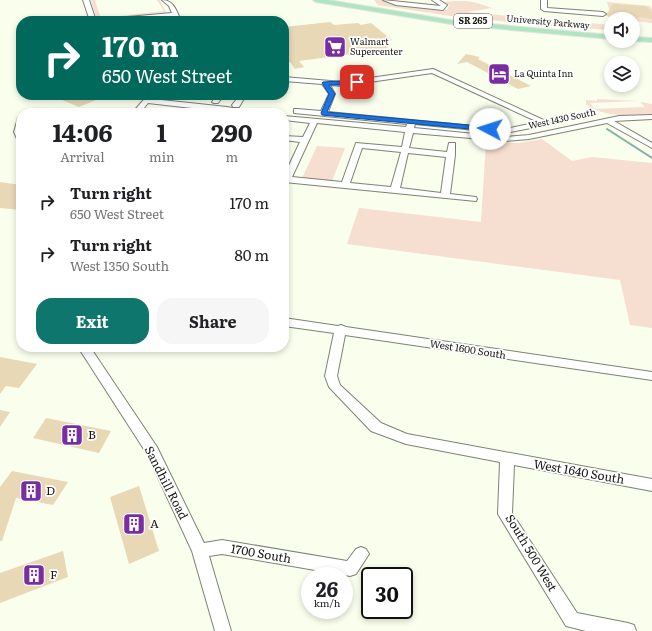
<!DOCTYPE html>
<style>
:root{--surface:#fff;--page:#f6f6f6;--text:#202124;--muted:#757577;--accent:#0f766e}
body{margin:0;font-family:Literata,serif;background:var(--page);color:var(--text);height:100vh;display:flex;flex-direction:column;font-size:15px;white-space:nowrap}
*{box-sizing:border-box;margin:0}
p{font-size:13px;color:var(--muted)}
.icon{flex:none;width:22px;height:22px;fill:none;stroke:currentColor;stroke-width:2;stroke-linecap:round;stroke-linejoin:round}
.map{position:relative;flex:1;overflow:hidden}
.side{position:absolute;left:16px;top:108px;width:273px;height:244px;display:flex;flex-direction:column;background:var(--surface);border-radius:16px;box-shadow:0 2px 6px #0003}
.side>*{flex:none}
.hud{position:absolute;left:16px;top:16px;width:273px;height:84px;border-radius:16px;box-shadow:0 2px 6px #0003;background:#00695c;color:#fff;overflow:hidden}
.buttons{position:absolute;left:604px;top:12px;display:grid;gap:8px}
.buttons a{display:grid;place-items:center;width:36px;height:36px;border-radius:50%;background:var(--surface);box-shadow:0 2px 6px #0003;font-size:20px}
.speed{position:absolute;left:301px;top:567px;display:flex;gap:8px;font-size:20px;font-weight:700;text-align:center}
.speed>*{display:grid;place-content:center;width:52px;height:52px;border-radius:50%;background:var(--surface);box-shadow:0 2px 6px #0003;line-height:1}
.speed small{font-size:10px;font-weight:400}
.speed .limit{border:2px solid #111;border-radius:6px;background:#fff;color:#111}
.pin{position:absolute;display:grid;place-items:center;width:34px;height:34px;color:#fff;margin:-17px;border-radius:8px;box-shadow:0 2px 6px #0006}
.me{position:absolute;width:44px;margin:-22px;rotate:275deg;stroke-linejoin:round;filter:drop-shadow(0 0 3px #0008)}
.turn{display:flex;align-items:center;gap:14px;height:84px;padding:0 20px;font-size:18px}
.turn .icon{width:52px;height:52px;stroke-width:2.5}
.turn b{display:block;font-size:28px;line-height:34px}
.eta{display:flex;justify-content:space-evenly;align-items:center;height:68px;text-align:center}
.eta b{font-size:24px;font-weight:700;line-height:28px}
.action{display:flex;gap:8px;margin-top:auto;padding:8px 20px}
.action a{flex:1;height:46px;border-radius:16px;background:var(--accent);color:#fff;font-size:16px;font-weight:700;line-height:46px;text-align:center}
.action a+a{background:var(--page);color:var(--text)}
ul{padding:0;list-style:none}
li{display:flex;align-items:center;gap:12px;height:52px;padding:0 20px}
li div{flex:1}
li b{display:block;font-size:15px}
li em{font-style:normal}
.map>svg:first-child{display:block}
</style>
<div class="map">
<svg width="652" height="631" viewBox="0 0 652 631">
<rect width="100%" height="100%" fill="#f9feed"/>
<path fill="#f6ded0" d="M91,0H96L95,1L101,18L164,11L157,0H160L166,12L97,20Z
M374,0H385L395,5L447,10L449,5L443,2C465,0 471,0 492,8L467,12L611,25V30L540,25L457,17L378,5Z
M607,2L650,6L652,9V23L633,21V19H614L613,17H608L607,13L610,12Z
M597,99L637,101L590,103L595,109L645,107L640,102L652,104V115C630,114 605,119 586,104V100L597,101Z
M542,139L572,161L592,157L652,163V328L630,325L620,280L347,244L359,208L481,222L486,142L519,143Z
M317,146L345,148L332,181L302,178Z"/>
<g fill="none" stroke-linecap="round" stroke-linejoin="round">
<path stroke="#84b1ab" stroke-width="2" d="M607,129L652,158"/>
</g>
<path fill="#e9d8b6" d="M613,4L646,6L652,12V19L639,17L637,19H630L627,16H606Z
M330,22L334,25L358,23L361,25L371,23L392,40L382,43L389,49L299,61L304,67L295,69L290,62L284,63V27Z
M466,54L480,57L478,59L531,86L518,89L467,62L457,64Z
M50,95H108L79,107Z
M0,182L21,185V210L0,208Z
M0,357L37,364L19,388L6,386L0,394Z
M0,410L10,412L0,427Z
M46,418L111,431L99,453L33,438Z
M12,471L68,482L53,505L16,498L2,541H0V487Z
M139,486L159,551L129,564L110,497Z
M63,551L68,577L0,603V573Z"/>
<g fill="none" stroke-linecap="round" stroke-linejoin="round">
<g stroke="#7e8273" stroke-width="2">
<path id="minor" d="M83,0H89L96,21H90Z
M162,0C174,0 177,12 181,21H175L173,16L122,21H102L105,19L172,13L169,6Z
M383,0L441,6L432,0H439L447,5L443,10L396,5Z
M541,0H547V8L603,12L606,14L603,16L544,11L541,9Z
M433,69L550,123L546,125L506,133L415,124L414,128L505,137L529,135L619,116L652,115V119L614,121L652,143V148L607,123L529,139L505,141L413,133L409,148L447,152L449,143H455V155L450,194L476,197L477,199L476,201L284,182V176L300,142L284,140V136L303,137L310,123L284,120V116L406,127L407,124L294,113V109H297L321,111L329,94L322,84L284,81V77L342,82ZM432,73L538,122L506,129L328,112L335,94L330,85L342,86ZM317,123L405,132L402,147L356,143L342,182L292,177ZM362,148L401,152L391,187L350,183ZM408,153L446,157L441,193L400,188Z
M148,95H155L152,99L227,107L249,111L250,113H236L148,103L140,113H132Z
M217,95H224L218,103H214L212,102Z
M240,95H246L239,107H233L232,105Z
M18,118H21V141H18L14,132Z
M284,318L338,326L341,325L346,327L652,372V380L345,335L337,376L340,385L381,423L407,434L652,479V491L514,465L512,513L577,613L628,623L634,625L636,631H586L566,626L498,514L500,462L406,444L371,431L329,387L325,376L334,333L284,326Z
M78,347H90L157,447L204,543L222,540L347,561L356,549L361,547L366,549L369,554L356,574L350,576L222,554L209,556L231,631H215L192,551L147,454Z"/>
</g>
<g stroke="#e3e3e3" stroke-width="2">
<path id="major" d="M313,0H328L457,21L611,35V39L457,25L316,2Z
M633,37L652,38V42L632,41Z"/>
</g>
<use href="#minor" fill="#fff" fill-rule="evenodd"/>
<use href="#major" fill="#afe6bf" fill-rule="evenodd"/>
</g>
<path fill="#1a73e8" stroke="#114b97" d="M357,80L360,82L359,83L342,85H329L335,94L327,112L490,127L493,129L490,131L322,115L321,113L329,94L322,83L323,82Z"/>
<defs>
<g id="supermarket-square" transform="scale(1.15)"><rect x="-9" y="-9" width="18" height="18" rx="4" fill="#782ea0" stroke="#fff"/><path d="M-6-5.5h2.5l.6 2H6L4.5 2H-2.5L-4.4-4H-6ZM-1.5 3.2a1.3 1.3 0 1 0 .1 0ZM3 3.2a1.3 1.3 0 1 0 .1 0Z" fill="#fff"/></g>
<g id="hotel-square" transform="scale(1.15)"><rect x="-9" y="-9" width="18" height="18" rx="4" fill="#782ea0" stroke="#fff"/><path d="M-6-4.5h1.5V1H6V5H4.5V3h-9V5H-6ZM-4 0a1.8 1.8 0 1 1 3.6 0ZM.5 0V-2.5h3Q6-2.5 6 0Z" fill="#fff"/></g>
<g id="building-square" transform="scale(1.15)"><rect x="-9" y="-9" width="18" height="18" rx="4" fill="#782ea0" stroke="#fff"/><path d="M-4-6H4V6H1V3H-1V6H-4ZM-2.5-4.3h1.7v1.8h-1.7ZM.8-4.3h1.7v1.8H.8ZM-2.5-1h1.7V.8h-1.7ZM.8-1h1.7V.8H.8Z" fill="#fff"/></g>
</defs>
<g fill-rule="evenodd">
<use href="#supermarket-square" x="335" y="47"/>
<use href="#hotel-square" x="499" y="74"/>
<use href="#building-square" x="72" y="435"/>
<use href="#building-square" x="31" y="491"/>
<use href="#building-square" x="134" y="524"/>
<use href="#building-square" x="34" y="575"/>
</g>
<g text-anchor="middle" stroke-width="3.5" stroke-linejoin="round" paint-order="stroke">
<rect fill="#fff" stroke="#5d5d5a" stroke-width="1" x="454" y="14" width="38" height="14" rx="3"/>
<g font-size="9" font-weight="bold" fill="#171813">
<text x="473" y="24">SR 265</text>
</g>
<g font-size="9" fill="#171813" stroke="#fff">
<text transform="translate(548 22) rotate(5)" y="3">University Parkway</text>
<text transform="translate(562 119) rotate(-12)" y="3">West 1430 South</text>
</g>
<g font-size="9" fill="#171813" stroke="#fff" text-anchor="start">
<text x="350" y="45">Walmart<tspan x="350" dy="10">Supercenter</tspan></text>
<text x="514" y="77">La Quinta Inn</text>
</g>
<g font-size="10" fill="#171813" stroke="#fff">
<text transform="translate(468 349) rotate(9)" y="4">West 1600 South</text>
</g>
<g font-size="12" fill="#171813" stroke="#fff" text-anchor="start">
<text x="88" y="439">B</text>
<text x="46" y="495">D</text>
<text x="150" y="528">A</text>
<text x="50" y="579">F</text>
</g>
<g font-size="12" fill="#171813" stroke="#fff">
<text transform="translate(579 472) rotate(10)" y="4">West 1640 South</text>
<text transform="translate(166 483) rotate(63)" y="4">Sandhill Road</text>
<text transform="translate(531 553) rotate(59)" y="4">South 500 West</text>
<text transform="translate(261 554) rotate(10)" y="4">1700 South</text>
</g>
</g>
</svg>
<div class="buttons">
<a><svg class="icon" aria-label="sound" viewBox="0 0 24 24"><path d="M4 9h4l5-4v14l-5-4H4zM17 9q2 3 0 6"/></svg></a>
<a><svg class="icon" aria-label="layers" viewBox="0 0 24 24"><path d="M12 4l9 5-9 5-9-5zM3 14l9 5 9-5"/></svg></a>
</div>
<div class="speed"><div>26<small>km/h</small></div><div class="limit">30</div></div>
<div class="pin" style="left:357px;top:82px;background:#d93025"><svg class="icon" aria-label="arrive" viewBox="0 0 24 24"><path d="M6 21V4h12l-3 4 3 4H6"/></svg></div>
<svg class="me" style="left:490px;top:129px" viewBox="-20 -20 40 40"><circle r="19" fill="#fff"/><path d="M0-13L10 11 0 6-10 11z" fill="#1a73e8"/></svg>
<div class="hud">
<div class="turn"><svg class="icon" aria-label="right" viewBox="0 0 24 24"><path d="M7 20v-9h11M14 6l5 5-5 5"/></svg><div><b>170 m</b>650 West Street</div></div>
</div>
<section class="side">
<div class="eta">
<div><b>14:06</b><p>Arrival</p></div>
<div><b>1</b><p>min</p></div>
<div><b>290</b><p>m</p></div>
</div>
<ul>
<li><svg class="icon" aria-label="right" viewBox="0 0 24 24"><path d="M7 20v-9h11M14 6l5 5-5 5"/></svg><div><b>Turn right</b><p>650 West Street</p></div><em>170 m</em></li>
<li><svg class="icon" aria-label="right" viewBox="0 0 24 24"><path d="M7 20v-9h11M14 6l5 5-5 5"/></svg><div><b>Turn right</b><p>West 1350 South</p></div><em>80 m</em></li>
</ul>
<div class="action"><a>Exit</a><a>Share</a></div>
</section>
</div>
